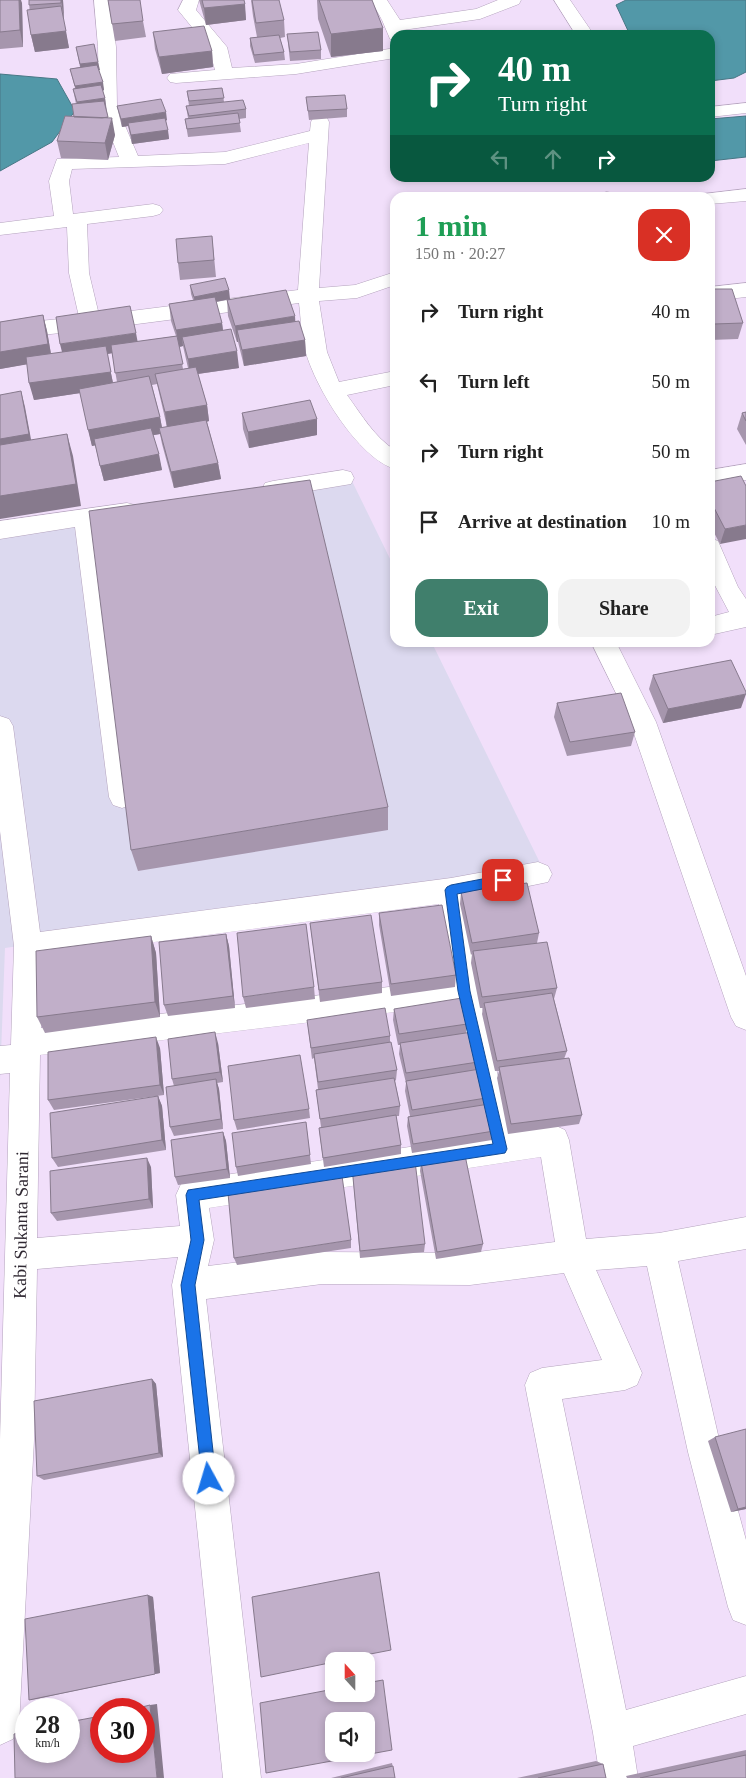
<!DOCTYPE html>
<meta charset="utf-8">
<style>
:root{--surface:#fff;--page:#f2f2f2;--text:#222;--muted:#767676;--accent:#407f6c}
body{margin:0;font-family:Georgia,serif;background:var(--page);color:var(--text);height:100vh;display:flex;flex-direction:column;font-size:19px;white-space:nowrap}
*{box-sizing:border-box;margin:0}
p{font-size:16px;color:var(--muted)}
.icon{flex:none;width:28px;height:28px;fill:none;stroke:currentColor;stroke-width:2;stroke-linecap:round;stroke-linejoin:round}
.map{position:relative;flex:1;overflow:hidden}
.side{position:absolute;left:390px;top:192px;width:325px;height:455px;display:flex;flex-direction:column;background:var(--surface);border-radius:15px;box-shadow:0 2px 8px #0003}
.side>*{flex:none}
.guide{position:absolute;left:390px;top:30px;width:325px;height:152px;border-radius:15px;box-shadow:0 2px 8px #0003;background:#0b6e4f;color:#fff;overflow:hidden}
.needle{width:32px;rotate:339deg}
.tools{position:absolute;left:325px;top:1652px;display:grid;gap:10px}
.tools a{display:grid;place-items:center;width:50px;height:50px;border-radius:10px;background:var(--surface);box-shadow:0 2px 8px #0003;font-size:25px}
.speed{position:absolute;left:15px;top:1698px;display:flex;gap:10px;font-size:25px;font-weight:700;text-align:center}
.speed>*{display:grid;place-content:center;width:65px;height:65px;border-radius:50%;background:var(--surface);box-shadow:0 2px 8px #0003;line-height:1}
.speed small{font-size:12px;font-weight:400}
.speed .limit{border:8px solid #d22;background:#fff;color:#111}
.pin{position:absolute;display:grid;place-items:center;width:42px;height:42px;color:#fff;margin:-21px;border-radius:10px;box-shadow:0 2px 8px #0006}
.me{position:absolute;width:55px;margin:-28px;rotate:354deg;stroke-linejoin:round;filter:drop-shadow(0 0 4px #0008)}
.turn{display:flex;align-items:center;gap:18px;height:105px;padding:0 25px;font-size:22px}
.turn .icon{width:65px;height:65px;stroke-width:2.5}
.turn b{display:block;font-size:35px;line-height:42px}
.lanes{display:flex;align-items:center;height:48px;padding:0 25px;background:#0003;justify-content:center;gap:25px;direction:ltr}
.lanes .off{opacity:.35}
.round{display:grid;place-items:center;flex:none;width:52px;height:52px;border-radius:15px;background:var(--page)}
.head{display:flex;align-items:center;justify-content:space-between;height:85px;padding:0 25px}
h1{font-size:30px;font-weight:700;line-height:38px;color:#1e9e55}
.action{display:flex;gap:10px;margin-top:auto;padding:10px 25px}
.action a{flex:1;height:58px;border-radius:15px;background:var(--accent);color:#fff;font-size:20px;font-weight:700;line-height:58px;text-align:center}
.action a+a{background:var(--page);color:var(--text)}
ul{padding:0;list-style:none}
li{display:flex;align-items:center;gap:15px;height:70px;padding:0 25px}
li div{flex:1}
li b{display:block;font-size:19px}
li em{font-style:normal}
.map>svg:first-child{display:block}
</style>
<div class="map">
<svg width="746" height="1778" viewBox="0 0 746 1778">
<rect width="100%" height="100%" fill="#f1dffa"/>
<path fill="#dcd9ef" d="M350,477L395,569V642L432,643L544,871L5,948L0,1080V532Z"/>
<path fill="#5298a8" stroke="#487785" d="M626,0H746V72L734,78L710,81V35H630L616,5Z
M0,74L57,79L75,111L52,142L0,171Z
M746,116V157L710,161V119Z"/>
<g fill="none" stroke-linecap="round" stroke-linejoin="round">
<g stroke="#b4a3bd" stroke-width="1">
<path id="minor" d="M94,0H110L116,47L117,107L138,156L225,152L310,131L311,122L313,118L320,116L327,118L329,122L319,288L355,285L395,272V285L357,298L319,301L327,352L339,382L395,371V385L347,395C361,414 375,438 395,450V469C358,458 316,388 306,353C301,337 301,319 299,303L91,330L0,339V325L79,317L69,273L67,227L0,235V223L54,216L49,181L57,159L119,157L99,107L98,47ZM309,143L298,290L99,315L89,273L87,224L153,216L160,214L163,210L160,206L153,204L73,214L69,181L72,169L225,164Z
M183,0H199L196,10L227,47L232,68L296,64L395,48V58L296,74L176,83L170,82L167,78L170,74L215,70L209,48L178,10Z
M371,0H387L400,20L476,9L498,0H521L519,4L480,19L403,30L405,35H395V40L390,39L382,20Z
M554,0H570L594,35H576Z
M746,103V113L710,117V107Z
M746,189V201L710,204V198H701L703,194Z
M607,192L618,194L620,198H598L600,194Z
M746,283V297L710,301V287Z
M746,464V480L710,486V470Z
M343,470L351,472L354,478L351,484L273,497L265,495L262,489L265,483L273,481Z
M127,503L135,505L139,511L135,517L97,524L135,797L131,805L122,808L113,805L109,797L75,527L0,539V521Z
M710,538L718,541L738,587L746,599V627L710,635V617L729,612L710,576Z
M591,642H616L656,722L746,976V1030L736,1026L731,1017L630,722Z
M0,716L9,719L13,726L40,932L451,878L538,862L548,866L552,874L548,882L466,899L478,991L511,1132L554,1125L565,1130L569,1140L586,1239L659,1233L746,1217V1249L678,1261L722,1452L746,1540V1625L733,1620L728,1607L688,1452L647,1266L596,1270L642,1373L637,1385L625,1390L562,1399L626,1710L746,1676V1714L633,1746L638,1778H600L593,1733L525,1385L530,1373L542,1368L602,1360L564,1273L470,1285L322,1284L206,1299L261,1778H223L172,1285L178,1257L37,1269L34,1440L19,1726L13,1739L0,1745V1440L10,1073L0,1074V1046L11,1045L14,946L0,831ZM439,904L448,980L41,1028L42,957ZM453,1005L482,1136L192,1180L181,1184L176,1195L180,1226L37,1238L40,1055ZM541,1157L555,1242L470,1253L322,1252L208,1266L214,1240L209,1208Z"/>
</g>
<use href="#minor" fill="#fff" fill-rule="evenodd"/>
</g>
<path fill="#a696ad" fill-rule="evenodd" d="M0,0L22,3L23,47L0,49Z
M29,0H63L64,19H63L69,48L35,52L31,35Z
M108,0L143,21L146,37L115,41Z
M199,0H244L246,20L206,25Z
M251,0L284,20L285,37L280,38L284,52L285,60L255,63L250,46V38L257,37L253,16Z
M317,0H372L383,51L331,57L318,19Z
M153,32L212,51L213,67L162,74L155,49Z
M287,34L321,50V59L290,61Z
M76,47L98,62L99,70L104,90L103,91L105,98L108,118L115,135L108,160L61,158L57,141L74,117L76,104L73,89L75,88L70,69L80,67Z
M222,88L224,102L246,109V118L239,119L241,132L188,137L185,119L188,118L186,106H189L187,91Z
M306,97L347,109V117L309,120Z
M117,106L167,120L166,121L169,139L132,144L128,126L122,127L119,115Z
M212,236L216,277L180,280L178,263Z
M190,285L295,321L305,340L306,356L244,366L238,342H237L228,316L227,300L216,302L222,323L223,330L239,368L198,374L207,405L209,421L207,422L218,463L221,479L174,488L162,444L160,434L153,435L162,470L104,481L95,445L92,446L80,393L34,400L27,364L0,369V322L43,315L47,331L51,354L176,336L171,321L169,304L193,300L191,294ZM183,346L188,368L183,369L179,347ZM112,353L117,382L113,383L107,354ZM157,384L167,427L162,428L160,417L152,385Z
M710,289L743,323L738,339L710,340Z
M746,412V445L737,429L742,413Z
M242,413L317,435L249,448L243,429Z
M710,482L746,486L720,544L710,525Z
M653,675L741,708L663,723L649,689Z
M557,703L635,732L631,746L567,756L554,717Z
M388,807V830L138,871L131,850Z
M461,892L539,933L537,943L557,988L554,999L567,1051L564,1059L582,1115L579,1124L508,1134L497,1078L499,1071H495L482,1014L483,1008H480L471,963L472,954L471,955L460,904Z
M379,913L456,975L455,987L391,996L379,925Z
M310,923L382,982V993L320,1002Z
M226,934L229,946L235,1008L168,1016L164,1005Z
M151,936L156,953L160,1017L45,1033L37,1017Z
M314,987L315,999L246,1008L243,997Z
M394,1009L467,1024L466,1033L478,1062L477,1070L486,1098L485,1104L494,1131L492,1140L412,1153L407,1126L408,1117L410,1116L405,1091L406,1083L399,1054L400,1045H398L393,1020Z
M307,1020L390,1036V1042L397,1070L396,1080L395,1081L400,1106L399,1116H396L401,1145V1154L324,1167L320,1137L319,1128L321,1127L316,1090L318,1089L314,1058L312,1059Z
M218,1043L223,1082L217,1083L219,1089L223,1129L174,1136L170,1127L174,1086L172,1079Z
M160,1048L164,1095L54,1110L48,1100Z
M158,1096L162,1106L166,1150L58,1167L52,1158Z
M309,1109L310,1118L237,1130L234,1120Z
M306,1122L311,1164L238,1176L236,1167Z
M223,1132L226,1141L230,1178L178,1185L175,1177Z
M421,1162L483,1244L481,1252L436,1259L420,1171Z
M151,1167L153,1208L57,1221L51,1213Z
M352,1167L425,1244L424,1252L360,1258Z
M351,1240V1248L237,1265L234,1258Z
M152,1379L156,1384L163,1457L44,1480L37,1476Z
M715,1437L746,1509L731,1512L708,1441Z
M148,1595L153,1597L160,1673L36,1699L29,1700Z
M746,1750V1778H627L626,1776Z
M596,1761L603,1764L606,1778H517Z
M392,1763L395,1778H331Z"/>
<path fill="#877a8d" d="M19,0H21L22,3L23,47L20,30Z
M61,0H63L64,19Z
M245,4L246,20L206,25L204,8Z
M383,28V51L331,57V34Z
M66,31L69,48L35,52L31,35Z
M212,51L213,67L162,74L159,57Z
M98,62L100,70L81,73L80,64Z
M103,82L104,90L77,95L75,86Z
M105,98L106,107L78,111L77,102Z
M166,112L167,120L129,126L128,123V126L122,127L121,119Z
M112,118L115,135L108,160L105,143Z
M168,130L169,139L132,144L131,135Z
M229,290L230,299L195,306L194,297Z
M43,315L47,331L52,360L0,369V352Z
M295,316L296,332L237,330L238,342H237L235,326Z
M222,323L224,339L182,337L183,346L179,347L176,330Z
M136,333L139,349L107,354L114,388L34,400L29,383L64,360L60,344Z
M305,340L306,356L244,366L242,350Z
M237,351L239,368L190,375L188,359Z
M21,391L25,407L33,450L0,456V439Z
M207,405L209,421L167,428L165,412Z
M160,417L163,433L159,428L160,434L92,446L88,430Z
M317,419V435L249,448L248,432Z
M67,434L73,456L81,506L0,519V496Z
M159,454L162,470L104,481L100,466Z
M218,463L221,479L174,488L171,472Z
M746,525V539L720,544L725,529Z
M746,694L741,708L663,723L668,709Z
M226,934L229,946L235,1008L233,996Z
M151,936L156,953L160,1017L155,1002Z
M215,1032L218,1043L223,1082L220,1072Z
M156,1037L160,1048L164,1095L160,1085Z
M216,1079L219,1089L223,1129L221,1119Z
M158,1096L162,1106L166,1150L162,1140Z
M223,1132L226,1141L230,1178L227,1169Z
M147,1158L151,1167L153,1208L149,1199Z
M152,1379L156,1384L163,1457L159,1453Z
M746,1507V1509L731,1512L738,1509Z
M148,1595L153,1597L160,1673L155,1674Z
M157,1704L164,1778H157L150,1705Z"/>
<path fill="#c1afc9" stroke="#877a8d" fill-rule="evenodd" d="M0,0H19L20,30L0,32Z
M29,0H61V3L29,5Z
M108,0H140L143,21L112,24Z
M202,0H244L245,4L204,8Z
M252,0H279L284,20L256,23Z
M319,0H372L383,28L331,34Z
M61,6L66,31L31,35L27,10Z
M204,26L212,51L159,57L153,32Z
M318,32L321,50L290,52L287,34Z
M279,35L284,52L254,55L250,38Z
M94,44L98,62L80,64L76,47Z
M97,65L103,82L75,86L70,69Z
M101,85L105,98L77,102L73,89Z
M222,88L224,98L189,101L187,91Z
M345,95L347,109L308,111L306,97Z
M161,99L166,112L121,119L117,106Z
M243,100L246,109L189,116L186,106Z
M104,101L108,117L102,118L74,117L72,104Z
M238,113L240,123L187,129L185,119Z
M65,116L112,118L105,143L57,141Z
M165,118L168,130L131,135L128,123Z
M212,236L214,260L178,263L176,239Z
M225,278L229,290L194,297L190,285Z
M710,289H732L743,323L714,324L710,308Z
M286,290L295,316L235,326L227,300Z
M215,297L222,323L176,330L169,304Z
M130,306L136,333L60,344L56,317Z
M43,315L48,344L0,352V322Z
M299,321L305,340L242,350L237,330Z
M231,329L237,351L188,359L182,337Z
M177,336L183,364L115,373L111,345Z
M106,346L111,372L29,383L26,357Z
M196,367L207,405L165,412L155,374Z
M149,376L160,417L88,430L79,389Z
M21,391L29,434L0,439V395Z
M310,400L317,419L248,432L242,413Z
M746,412V421L742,413Z
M206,420L218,463L171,472L159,428Z
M151,428L159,454L100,466L94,439Z
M67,434L76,484L0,496V445Z
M741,476L746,486V525L725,529L710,500V482Z
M310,480L388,807L131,850L89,511Z
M731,660L746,692V694L668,709L653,675Z
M621,693L635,732L570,742L557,703Z
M527,883L539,933L472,943L461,892Z
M442,905L456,975L391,984L379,913Z
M371,915L382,982L319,990L310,923Z
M306,924L314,987L243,997L237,933Z
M226,934L233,996L164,1005L159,942Z
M151,936L155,1002L37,1017L36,951Z
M547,942L557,988L482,997L473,951Z
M552,993L567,1051L497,1061L484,1003Z
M462,998L467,1024L399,1034L394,1009Z
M385,1008L390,1036L311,1048L307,1020Z
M215,1032L220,1072L172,1079L168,1039Z
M472,1032L478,1062L406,1073L400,1043Z
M156,1037L160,1085L48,1100V1052Z
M391,1042L397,1070L318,1082L314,1054Z
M300,1055L309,1109L234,1120L228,1066Z
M569,1058L582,1115L511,1124L499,1067Z
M480,1069L486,1098L412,1110L406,1081Z
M394,1078L400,1106L320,1119L316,1090Z
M216,1079L221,1119L170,1127L166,1087Z
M158,1096L162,1140L52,1158L50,1113Z
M489,1104L494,1131L413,1144L408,1117Z
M396,1115L401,1145L323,1158L319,1128Z
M306,1122L310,1155L236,1167L232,1133Z
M223,1132L227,1169L175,1177L171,1140Z
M465,1155L483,1244L437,1252L421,1162Z
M147,1158L149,1199L51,1213L50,1171Z
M415,1161L425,1244L360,1251L352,1167Z
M342,1176L351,1240L234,1258L228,1193Z
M152,1379L159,1453L37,1476L34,1401Z
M746,1429V1507L738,1509L715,1437Z
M379,1572L391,1650L334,1661V1662L261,1677L252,1597Z
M148,1595L155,1674L29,1700L25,1619Z
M383,1680L392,1750L266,1773L260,1703L334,1689V1694H366V1683ZM334,1721H366V1754H334Z
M150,1705L157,1778H15L14,1734L26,1731V1751H69V1722L101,1716V1751H144V1709H134Z
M746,1755V1778H640Z
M603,1764L606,1778H538Z
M393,1766L395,1778H341Z"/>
<path fill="#1a73e8" stroke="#114b97" d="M503,875L507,877L509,880L507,884L457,894L470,991L507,1149L505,1153L199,1200L204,1240L195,1285L216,1479L214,1484L209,1486L204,1484L202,1479L181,1285L191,1240L186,1195L188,1190L493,1144L458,991L445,890L447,887L451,885Z"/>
<g text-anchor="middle" stroke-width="4" stroke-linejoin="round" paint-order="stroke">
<g font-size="18" fill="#302933" stroke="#fff">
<text transform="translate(21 1225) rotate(-89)" y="6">Kabi Sukanta Sarani</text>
</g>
</g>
</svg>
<div class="tools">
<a><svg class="needle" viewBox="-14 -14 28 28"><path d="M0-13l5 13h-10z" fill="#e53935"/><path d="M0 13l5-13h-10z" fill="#767676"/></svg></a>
<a><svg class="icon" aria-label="sound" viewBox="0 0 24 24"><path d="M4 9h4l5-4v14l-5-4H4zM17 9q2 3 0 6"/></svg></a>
</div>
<div class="speed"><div>28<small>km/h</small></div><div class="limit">30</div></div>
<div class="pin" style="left:503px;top:880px;background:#d93025"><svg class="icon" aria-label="arrive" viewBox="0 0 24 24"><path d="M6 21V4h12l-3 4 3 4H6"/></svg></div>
<svg class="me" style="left:209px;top:1479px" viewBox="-20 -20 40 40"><circle r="19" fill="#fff"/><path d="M0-13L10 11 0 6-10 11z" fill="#1a73e8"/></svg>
<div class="guide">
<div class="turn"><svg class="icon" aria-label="right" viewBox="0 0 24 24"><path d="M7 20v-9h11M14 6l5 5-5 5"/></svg><div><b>40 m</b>Turn right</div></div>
<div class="lanes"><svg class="icon off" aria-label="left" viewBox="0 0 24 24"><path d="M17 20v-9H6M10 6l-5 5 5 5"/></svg><svg class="icon off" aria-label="ahead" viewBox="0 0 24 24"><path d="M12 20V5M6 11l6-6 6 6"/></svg><svg class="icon" aria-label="right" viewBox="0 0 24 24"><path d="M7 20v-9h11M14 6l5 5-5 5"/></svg></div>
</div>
<section class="side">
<div class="head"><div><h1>1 min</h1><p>150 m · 20:27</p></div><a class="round" style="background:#d93025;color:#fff"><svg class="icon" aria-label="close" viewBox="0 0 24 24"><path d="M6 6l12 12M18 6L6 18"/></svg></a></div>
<ul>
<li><svg class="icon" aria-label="right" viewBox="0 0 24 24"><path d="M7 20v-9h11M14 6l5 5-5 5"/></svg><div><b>Turn right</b></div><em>40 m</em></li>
<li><svg class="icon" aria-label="left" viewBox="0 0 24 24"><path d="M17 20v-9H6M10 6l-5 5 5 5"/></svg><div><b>Turn left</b></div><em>50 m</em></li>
<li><svg class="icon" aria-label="right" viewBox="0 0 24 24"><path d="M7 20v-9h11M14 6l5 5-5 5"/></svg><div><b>Turn right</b></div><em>50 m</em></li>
<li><svg class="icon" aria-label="arrive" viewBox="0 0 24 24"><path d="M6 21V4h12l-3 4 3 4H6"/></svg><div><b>Arrive at destination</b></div><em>10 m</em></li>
</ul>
<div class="action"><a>Exit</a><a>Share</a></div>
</section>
</div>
